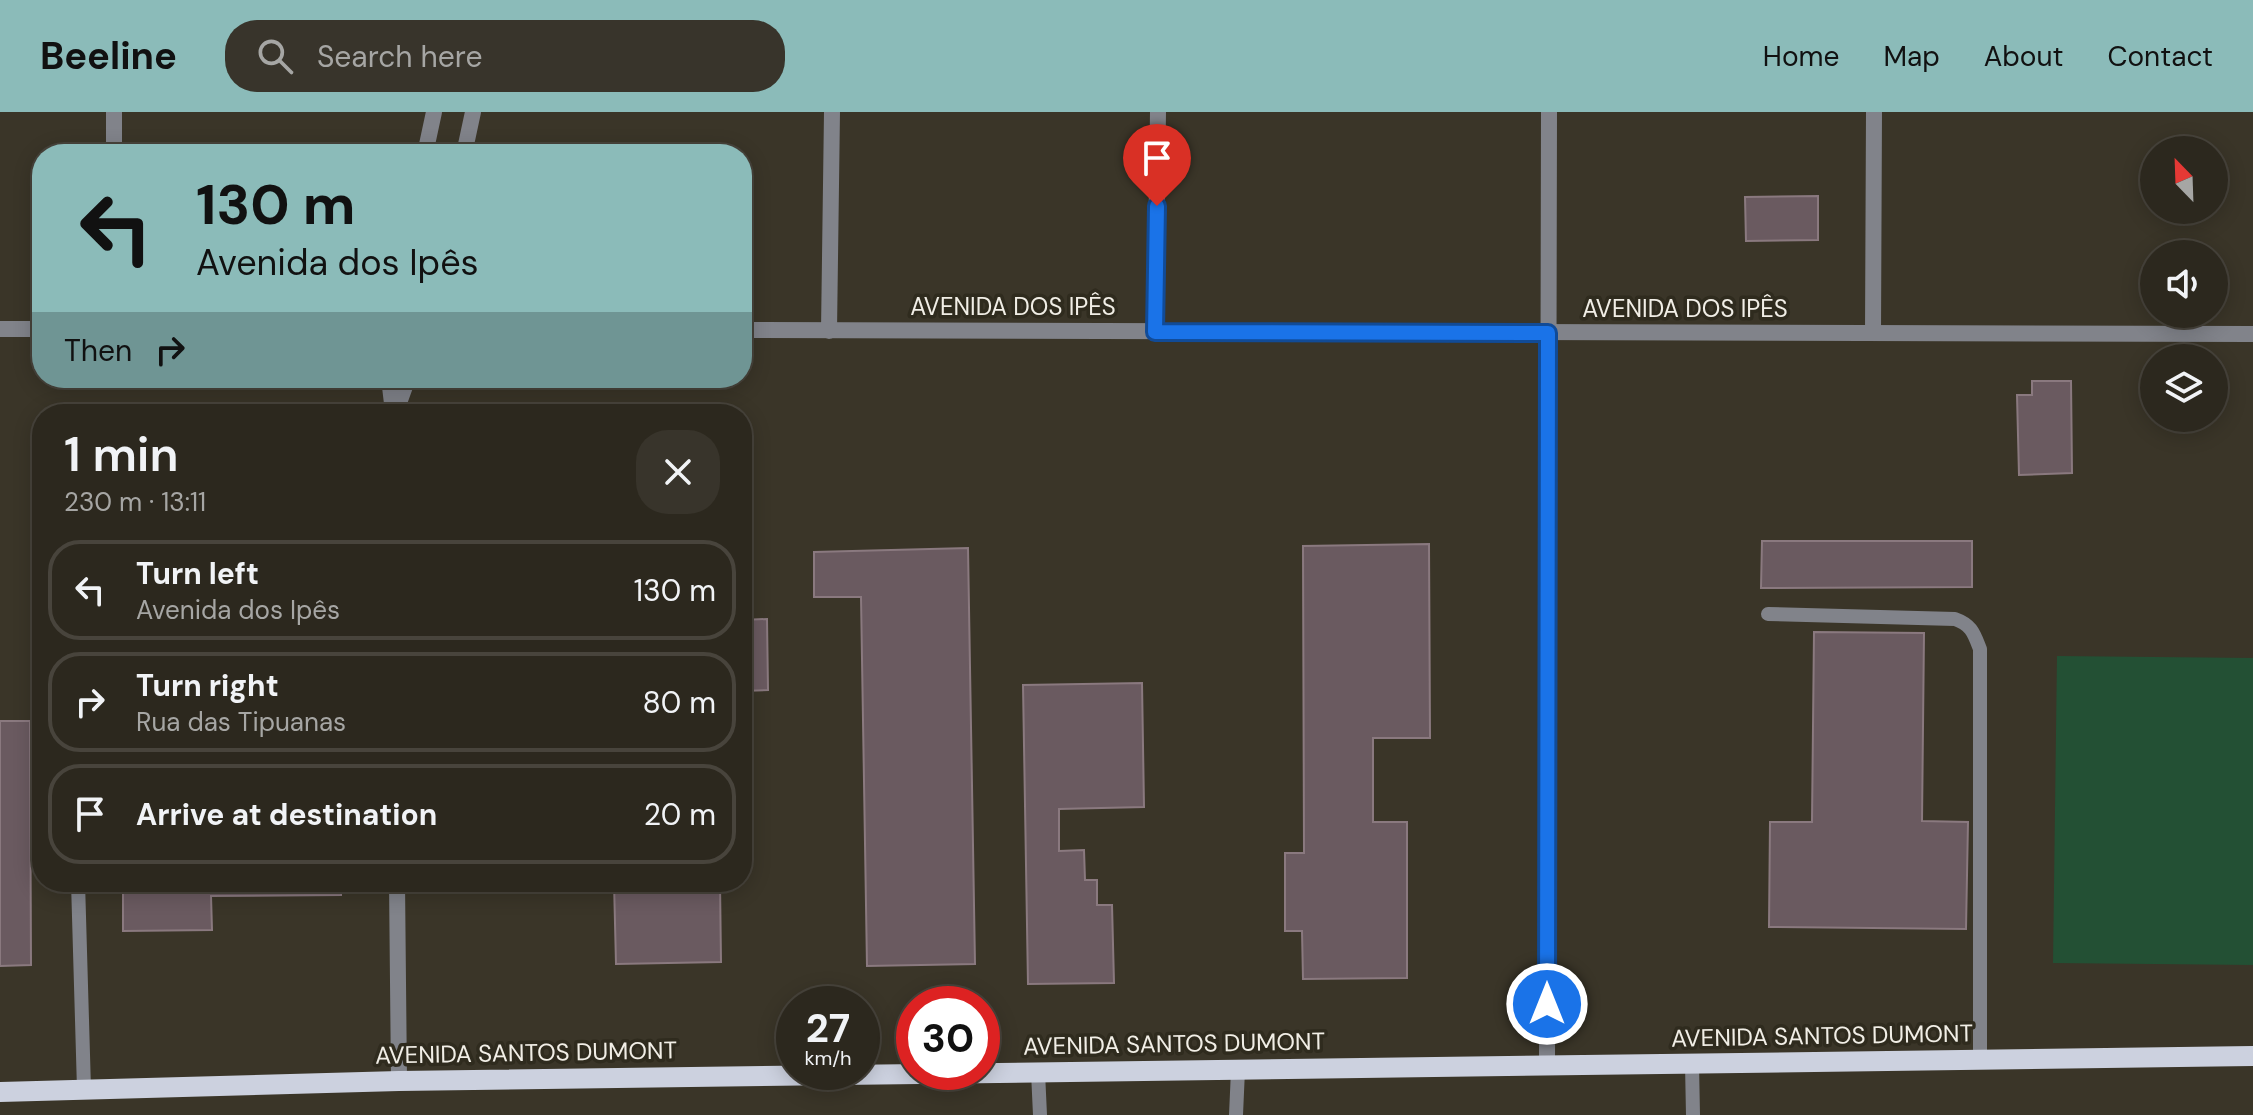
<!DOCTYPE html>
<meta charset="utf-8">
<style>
:root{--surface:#2c281e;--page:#38342b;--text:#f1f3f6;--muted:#a6a6a4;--line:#48443c;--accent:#8bbbb9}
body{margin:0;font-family:"DM Sans",sans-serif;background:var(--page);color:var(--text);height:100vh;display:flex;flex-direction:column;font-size:30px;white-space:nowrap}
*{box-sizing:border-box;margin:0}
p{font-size:26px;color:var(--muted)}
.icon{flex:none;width:44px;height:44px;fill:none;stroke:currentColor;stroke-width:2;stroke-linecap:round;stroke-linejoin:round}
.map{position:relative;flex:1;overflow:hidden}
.sheet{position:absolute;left:32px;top:292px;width:720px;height:488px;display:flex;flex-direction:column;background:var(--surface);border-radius:32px;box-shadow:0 4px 20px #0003,0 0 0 2px var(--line)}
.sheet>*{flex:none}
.banner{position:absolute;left:32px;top:32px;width:720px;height:244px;border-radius:32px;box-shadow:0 4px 20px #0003,0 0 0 2px var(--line);background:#8bbbb9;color:#111;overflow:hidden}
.needle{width:52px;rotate:337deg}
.tools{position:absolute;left:2140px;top:24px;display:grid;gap:16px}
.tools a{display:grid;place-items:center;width:88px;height:88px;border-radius:50%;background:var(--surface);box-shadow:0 4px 20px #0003,0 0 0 2px var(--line);font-size:40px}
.speed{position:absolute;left:776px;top:874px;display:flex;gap:16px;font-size:40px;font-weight:700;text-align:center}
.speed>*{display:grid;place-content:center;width:104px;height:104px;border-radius:50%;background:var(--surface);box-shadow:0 4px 20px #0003,0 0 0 2px var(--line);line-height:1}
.speed small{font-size:20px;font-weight:400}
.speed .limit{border:12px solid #d22;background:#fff;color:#111}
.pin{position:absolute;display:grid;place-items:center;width:68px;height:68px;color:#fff;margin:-82px -34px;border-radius:50% 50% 50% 0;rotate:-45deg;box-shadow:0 0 8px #0007}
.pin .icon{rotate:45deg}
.me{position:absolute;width:88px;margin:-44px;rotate:0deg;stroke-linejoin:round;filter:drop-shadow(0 0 6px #0008)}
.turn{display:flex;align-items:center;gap:28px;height:168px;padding:0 32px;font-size:36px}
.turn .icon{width:104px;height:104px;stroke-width:2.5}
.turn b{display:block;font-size:56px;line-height:68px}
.then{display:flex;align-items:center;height:76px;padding:0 32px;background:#0003;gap:16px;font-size:30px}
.round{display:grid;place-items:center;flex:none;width:84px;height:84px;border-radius:32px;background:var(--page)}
.summary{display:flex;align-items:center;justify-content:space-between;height:136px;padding:0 32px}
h1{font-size:48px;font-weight:600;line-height:60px}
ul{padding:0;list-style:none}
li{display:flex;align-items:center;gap:24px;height:100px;margin:0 16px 12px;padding:0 16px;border:4px solid var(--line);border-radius:32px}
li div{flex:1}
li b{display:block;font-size:30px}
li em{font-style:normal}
header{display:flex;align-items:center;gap:48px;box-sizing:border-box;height:112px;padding:0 40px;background:var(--accent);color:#111}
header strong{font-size:38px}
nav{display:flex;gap:44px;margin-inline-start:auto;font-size:28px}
.search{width:560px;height:72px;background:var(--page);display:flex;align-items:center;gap:20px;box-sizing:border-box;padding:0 28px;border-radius:32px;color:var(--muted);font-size:30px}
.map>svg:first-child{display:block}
</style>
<header>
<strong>Beeline</strong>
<div class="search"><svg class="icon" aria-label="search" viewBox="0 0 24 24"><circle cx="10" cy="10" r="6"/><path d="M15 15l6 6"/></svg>Search here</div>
<nav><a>Home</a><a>Map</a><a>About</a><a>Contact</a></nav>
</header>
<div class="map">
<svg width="2253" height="1003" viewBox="0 0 2253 1003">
<rect width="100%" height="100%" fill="#3a3528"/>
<path fill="#235034" d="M2057,544L2253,546V853L2053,851Z"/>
<path fill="#6a5a60" stroke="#8a797f" stroke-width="2" d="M1818,84V128L1746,129L1745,85Z
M2032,269H2071L2072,361L2019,363L2017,283H2032Z
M1762,429H1972V475L1761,476Z
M1429,432L1430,626H1373V710H1407V866L1303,867L1302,819H1285V741H1304L1303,434Z
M968,436L975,852L867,854L861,485H814V440Z
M767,507L768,578L742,579V508Z
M1814,520L1924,521L1922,709L1968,710L1966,817L1769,815L1770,710H1812Z
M1142,571L1144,695L1059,697V739L1084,738L1085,768H1097V793H1112L1114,871L1028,872L1023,573Z
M0,609H30L31,853L0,854Z
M123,770H341V783L211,784L212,818L123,819Z
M614,770H720L721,850L616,852Z"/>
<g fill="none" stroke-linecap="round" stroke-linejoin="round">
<path stroke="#81838a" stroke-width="14" d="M1768,502L1955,507C1972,513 1974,522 1980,537V947
M78,770L84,977
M1692,952L1693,1003
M1038,960L1040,1003
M1236,1003L1238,958"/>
<path stroke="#81838a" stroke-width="16" d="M114,42V0
M425,42L434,0
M464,42L473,0
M0,217H42
M742,218L2253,222
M829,219L832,0
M1155,220L1158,0
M1873,221L1874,0
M389,266L393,300
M395,302L408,266
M397,770L399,969
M1547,953L1549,0"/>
<path stroke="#ccd1df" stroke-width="20" d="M0,980L399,969L2253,944"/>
</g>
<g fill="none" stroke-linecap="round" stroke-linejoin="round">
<g stroke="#114b97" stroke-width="20">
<path id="route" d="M1157,94L1155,220L1548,221L1547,892"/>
</g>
<use href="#route" stroke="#1a73e8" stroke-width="14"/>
</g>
<g text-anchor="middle" stroke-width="7" stroke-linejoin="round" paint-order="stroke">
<g font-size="24" fill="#f1eee6" stroke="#2f2b1e">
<text x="1013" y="203">AVENIDA DOS IPÊS</text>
<text x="1685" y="205">AVENIDA DOS IPÊS</text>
<text transform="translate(1822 924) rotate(-1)" y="8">AVENIDA SANTOS DUMONT</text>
<text transform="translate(1174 932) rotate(-1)" y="8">AVENIDA SANTOS DUMONT</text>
<text transform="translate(526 941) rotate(-1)" y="8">AVENIDA SANTOS DUMONT</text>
</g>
</g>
</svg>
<div class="tools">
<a><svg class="needle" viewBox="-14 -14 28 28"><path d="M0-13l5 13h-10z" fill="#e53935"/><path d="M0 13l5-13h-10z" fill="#a6a6a4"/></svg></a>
<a><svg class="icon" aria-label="sound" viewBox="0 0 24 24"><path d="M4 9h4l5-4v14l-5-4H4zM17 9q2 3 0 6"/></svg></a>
<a><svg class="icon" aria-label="layers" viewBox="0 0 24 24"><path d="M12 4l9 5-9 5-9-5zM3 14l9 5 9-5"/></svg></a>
</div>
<div class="speed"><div>27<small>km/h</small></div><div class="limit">30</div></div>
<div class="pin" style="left:1157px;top:94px;background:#d93025"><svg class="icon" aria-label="arrive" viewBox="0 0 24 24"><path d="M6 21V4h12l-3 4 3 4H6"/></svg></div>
<svg class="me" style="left:1547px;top:892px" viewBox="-20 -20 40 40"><circle r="17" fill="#1a73e8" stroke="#fff" stroke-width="3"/><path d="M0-11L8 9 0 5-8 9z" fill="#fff"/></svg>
<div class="banner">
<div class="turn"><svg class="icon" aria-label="left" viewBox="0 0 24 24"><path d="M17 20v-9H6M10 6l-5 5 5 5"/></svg><div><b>130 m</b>Avenida dos Ipês</div></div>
<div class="then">Then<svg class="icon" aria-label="right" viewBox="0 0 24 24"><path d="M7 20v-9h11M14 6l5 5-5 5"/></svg></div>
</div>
<section class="sheet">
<div class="summary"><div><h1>1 min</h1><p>230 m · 13:11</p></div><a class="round"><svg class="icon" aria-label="close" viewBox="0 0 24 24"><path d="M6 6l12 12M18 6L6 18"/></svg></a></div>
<ul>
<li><svg class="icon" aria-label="left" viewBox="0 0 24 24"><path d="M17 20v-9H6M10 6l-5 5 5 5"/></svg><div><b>Turn left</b><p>Avenida dos Ipês</p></div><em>130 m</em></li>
<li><svg class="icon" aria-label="right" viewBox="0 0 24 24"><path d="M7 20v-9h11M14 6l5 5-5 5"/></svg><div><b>Turn right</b><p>Rua das Tipuanas</p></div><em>80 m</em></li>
<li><svg class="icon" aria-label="arrive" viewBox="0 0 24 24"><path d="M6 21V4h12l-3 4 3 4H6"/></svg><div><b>Arrive at destination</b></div><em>20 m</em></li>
</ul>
</section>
</div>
